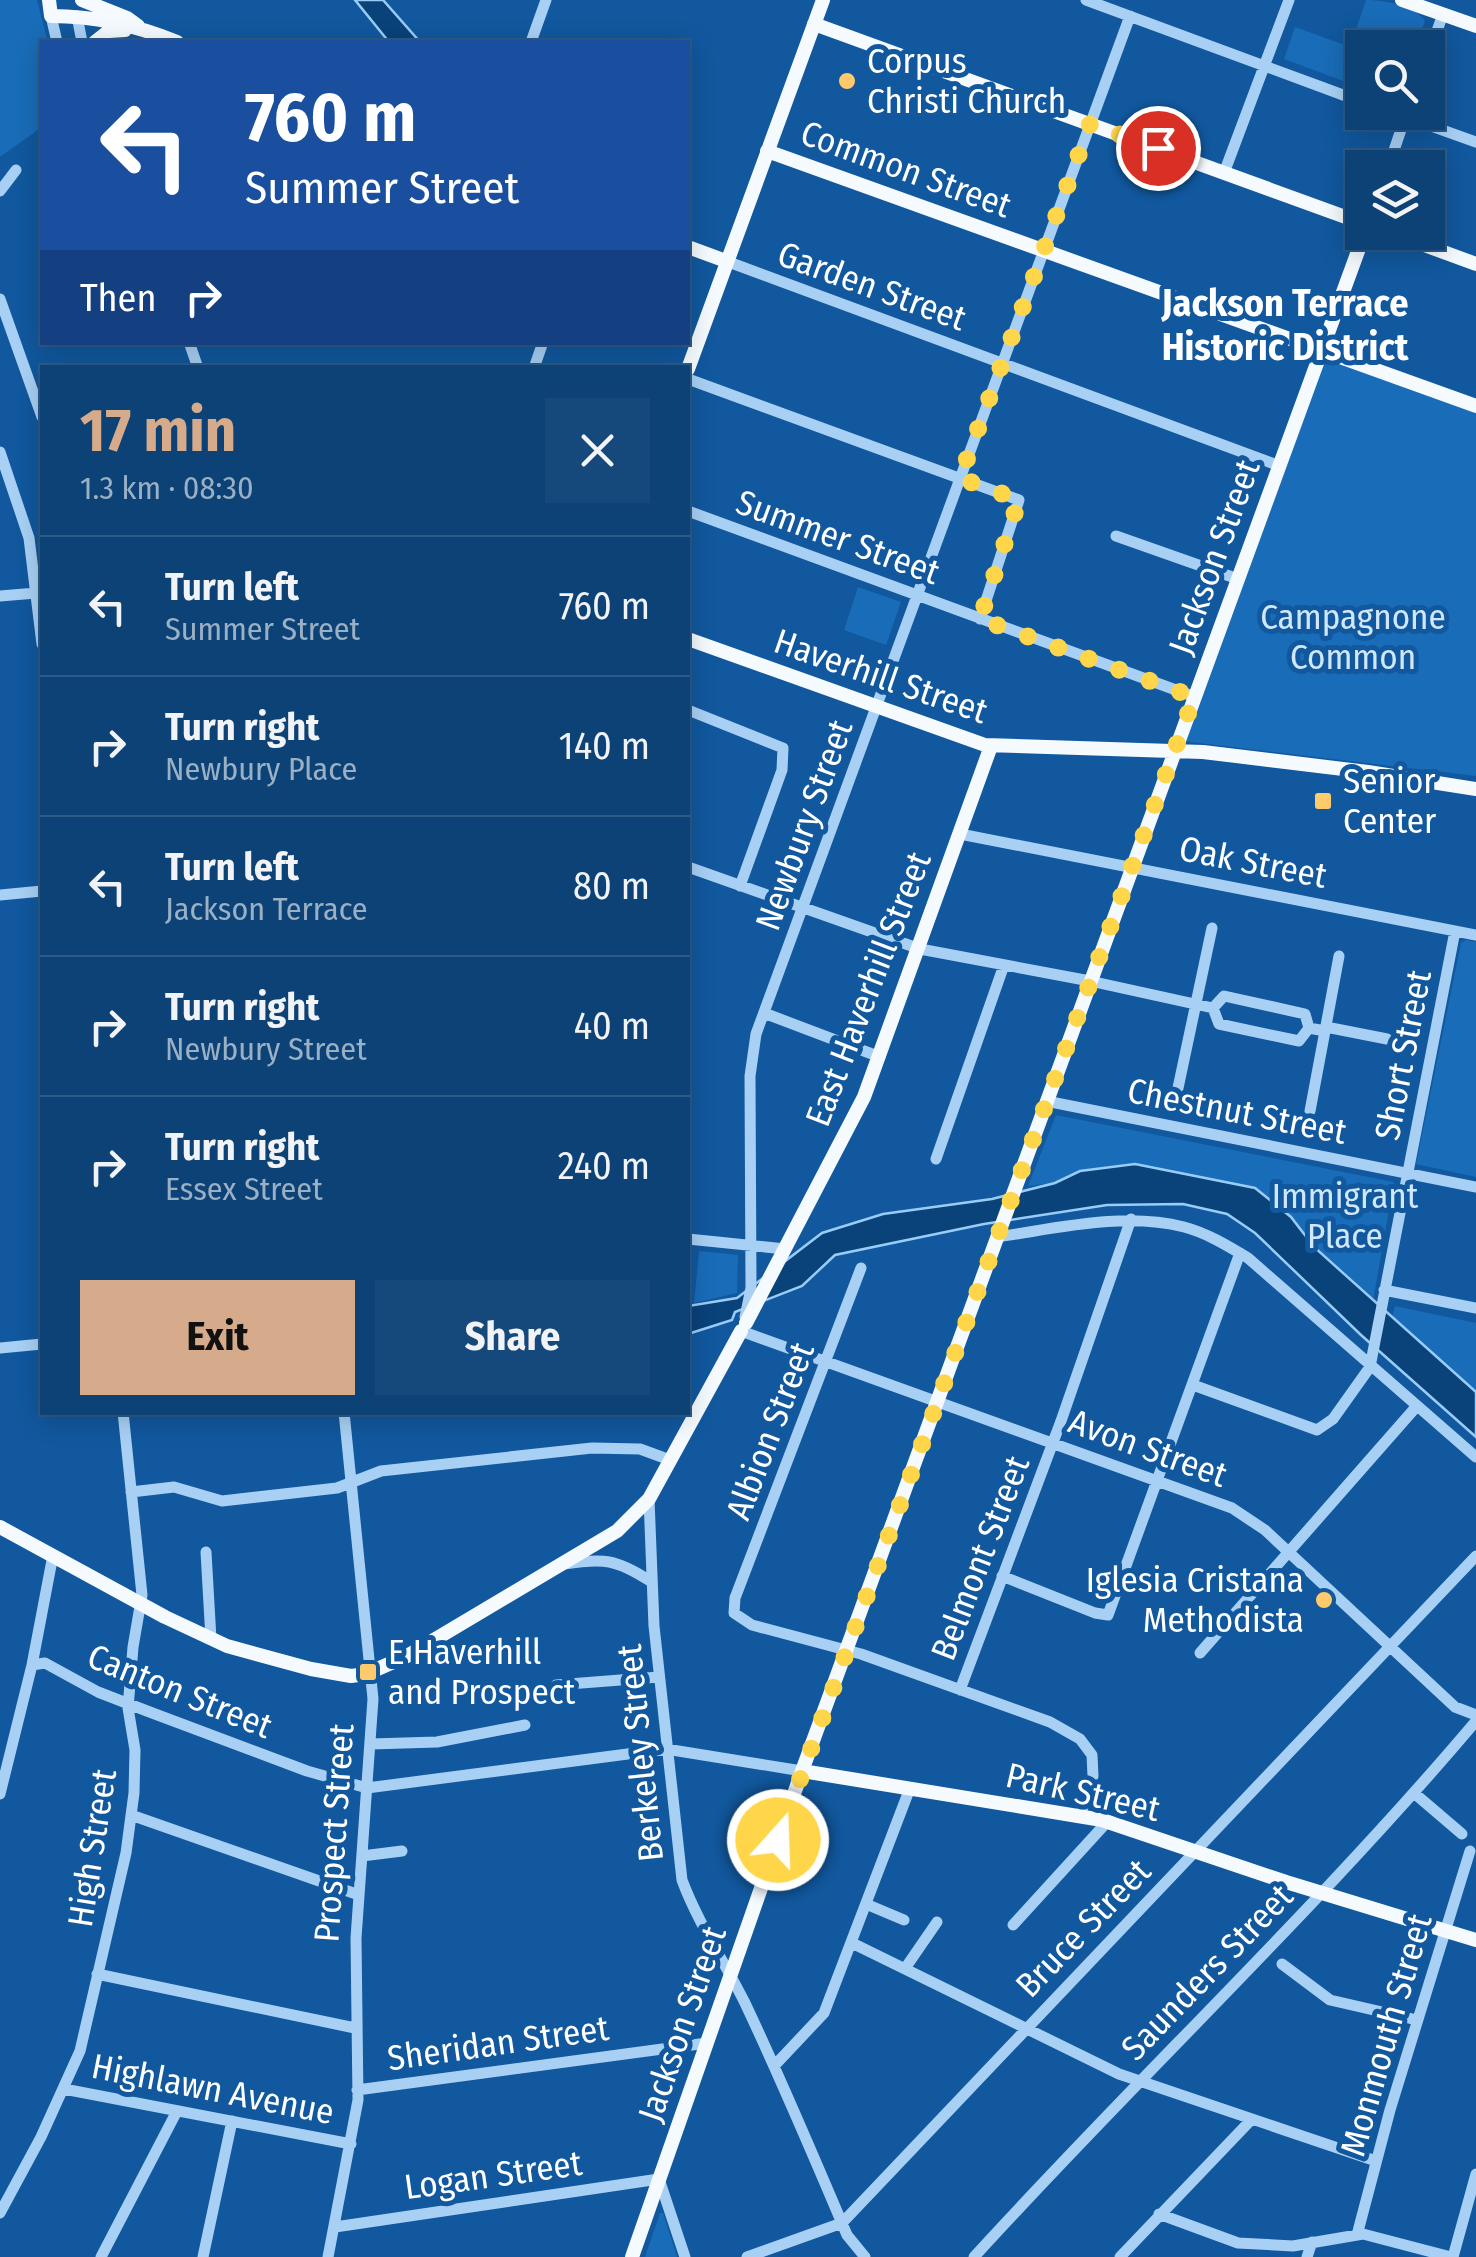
<!DOCTYPE html>
<meta charset="utf-8">
<style>
:root{--surface:#0d4276;--page:#16497b;--text:#f1f3f6;--muted:#9ab0c5;--line:#2d5b88;--accent:#d6ab8b}
body{margin:0;font-family:"Fira Sans Condensed",sans-serif;background:var(--page);color:var(--text);height:100vh;display:flex;flex-direction:column;font-size:38px;white-space:nowrap}
*{box-sizing:border-box;margin:0}
p{font-size:32px;color:var(--muted)}
.icon{flex:none;width:55px;height:55px;fill:none;stroke:currentColor;stroke-width:2;stroke-linecap:round;stroke-linejoin:round}
.map{position:relative;flex:1;overflow:hidden}
.panel{position:absolute;left:40px;top:365px;width:650px;height:1050px;display:flex;flex-direction:column;background:var(--surface);border-radius:0px;box-shadow:0 5px 25px #0003,0 0 0 2px var(--line)}
.panel>*{flex:none}
.banner{position:absolute;left:40px;top:40px;width:650px;height:305px;border-radius:0px;box-shadow:0 5px 25px #0003,0 0 0 2px var(--line);background:#1a4fa0;color:#fff;overflow:hidden}
.controls{position:absolute;left:1345px;top:30px;display:grid;gap:20px}
.controls a{display:grid;place-items:center;width:100px;height:100px;border-radius:0px;background:var(--surface);box-shadow:0 5px 25px #0003,0 0 0 2px var(--line);font-size:50px}
.pin{position:absolute;display:grid;place-items:center;width:85px;height:85px;color:#fff;margin:-42px;border:5px solid #fff;border-radius:50%;box-shadow:0 2px 10px #0007}
.me{position:absolute;width:110px;margin:-55px;rotate:20deg;stroke-linejoin:round;filter:drop-shadow(0 0 8px #0008)}
.turn{display:flex;align-items:center;gap:35px;height:210px;padding:0 40px;font-size:45px}
.turn .icon{width:130px;height:130px;stroke-width:2.5}
.turn b{display:block;font-size:70px;line-height:85px}
.then{display:flex;align-items:center;height:95px;padding:0 40px;background:#0003;gap:20px;font-size:38px}
.round{display:grid;place-items:center;flex:none;width:105px;height:105px;border-radius:0px;background:var(--page)}
.head{display:flex;align-items:center;justify-content:space-between;height:170px;padding:0 40px}
h1{font-size:60px;font-weight:700;line-height:75px;color:var(--accent)}
.primary-button{display:flex;gap:20px;margin-top:auto;padding:20px 40px}
.primary-button a{flex:1;height:115px;border-radius:0px;background:var(--accent);color:#111;font-size:40px;font-weight:700;line-height:115px;text-align:center}
.primary-button a+a{background:var(--page);color:var(--text)}
ul{padding:0;list-style:none}
li{display:flex;align-items:center;gap:30px;height:140px;padding:0 40px;border-top:2px solid var(--line)}
li div{flex:1}
li b{display:block;font-size:38px}
li em{font-style:normal}
.map>svg:first-child{display:block}
</style>
<div class="map">
<svg width="1476" height="2257" viewBox="0 0 1476 2257">
<rect width="100%" height="100%" fill="#11589e"/>
<path fill="#196cb8" d="M0,0H37L48,42H42V127L0,157Z
M1366,0C1384,0 1416,6 1425,21L1416,47L1362,48V88L1284,59L1295,27L1350,47Z
M1326,358L1476,412V776L1182,741Z
M858,587L901,602L886,645L844,630Z
M1466,940L1476,942V1177L1416,1164L1461,943Z
M1056,1115L1394,1182L1373,1301L1314,1247L1291,1217L1255,1188L1135,1164L1080,1171L1055,1183L1028,1186Z
M699,1251L738,1255L737,1293L694,1303Z
M1395,1306L1476,1323V1392L1392,1318Z
M660,2213H663L677,2257H645Z"/>
<path fill="#0a427a" stroke="#99ccf8" stroke-width="2.5" d="M355,0H383L420,42H389Z
M1135,1164L1255,1188L1291,1217L1314,1247L1476,1392V1437L1361,1335L1255,1233L1227,1214L1183,1204L1107,1205L984,1224L835,1255L802,1286L735,1312L732,1320L688,1334V1306L737,1298L822,1233L883,1214L992,1199L1055,1183L1080,1171Z"/>
<g fill="none" stroke-linecap="round" stroke-linejoin="round">
<path stroke="#a8d0f5" stroke-width="11" d="M1086,0L1362,102
M51,16L57,42
M77,16L82,42
M531,42L546,0
M1428,56L1443,14
M1392,112L1476,142
M1388,168L1407,112
M1224,173L1289,0
M0,191L16,170
M726,261L1280,466
M0,299L42,417
M189,342L198,368
M534,368L543,342
M688,379L1019,500L980,619
M0,452L29,538L42,644
M688,511L1195,697
M1116,536L1238,579
M0,596L36,593
M688,710L783,748L782,770L740,886
M960,834L1476,935
M688,867L920,949L1090,981L1213,1008L1219,1024L1299,1041L1309,1028L1305,1014L1224,996L1213,1008
M0,895L42,891
M764,1013L880,1057
M1326,1027L1387,1039
M1309,1028L1325,1031L1310,1111
M1325,1031L1339,956
M1178,1088L1212,928
M1046,1101L1476,1187
M936,1159L1004,965
M997,1237C1059,1228 1123,1212 1184,1227C1207,1233 1228,1246 1248,1258L1476,1457
M688,1239L785,1249
M861,1268L735,1598L734,1613L752,1625L861,1654L1050,1722L1080,1739L1092,1755L1093,1776L1080,1816
M1384,1290L1476,1308
M745,1317L751,1288L750,1076L756,1034L1130,16
M741,1331L1232,1508L1265,1530L1455,1707L1476,1715
M0,1348L42,1344
M1193,1385L1317,1430L1333,1419L1370,1367L1455,931
M131,1492L174,1487L222,1501L337,1488L381,1471L592,1448L640,1449L670,1460
M649,1499L654,1626L682,1880C698,1923 724,1961 745,2003C781,2079 814,2157 847,2235L865,2257
M206,1552L211,1639
M564,1564C604,1558 616,1559 650,1581
M1002,1576L1095,1613L1108,1615L1240,1253
M1200,1653L1416,1407
M32,1665L45,1663L98,1692L147,1711L307,1771L367,1788L666,1749L802,1771
M556,1685L659,1677
M960,1690L1061,1421L1131,1219
M371,1744L437,1742L525,1725
M1414,1793L1462,1834
M0,1794L32,1665L53,1555
M131,1815L359,1895
M362,1856L402,1851
M866,1904L904,1920
M1013,1925L1107,1822
M852,1943L1119,2074L1376,2161
M1282,1964L1330,2000L1417,2020
M906,1967L937,1922
M97,1974L355,2028
M775,2065L824,2013L910,1788
M64,2089L351,2144
M357,2090L707,2043
M0,2213L41,2137L80,2051L126,1853L134,1793L135,1750L128,1708L133,1647L142,1595L123,1412
M1159,2214L1238,2243L1293,2246L1363,2234L1451,2257
M335,2227L659,2179L685,2257
M1357,2235L1390,2110L1470,1851
M101,2257L177,2111
M203,2257L232,2121
M328,2257L358,2100L356,1938L373,1699L344,1412
M747,2257L842,2223L1476,1556
M974,2257C1139,2076 1318,1908 1476,1721
M1120,2257L1251,2120
M1307,2257L1312,2242
M1453,2257L1476,2174"/>
<path stroke="#f5faff" stroke-width="14" d="M49,0L51,16C93,16 138,26 177,42
M82,0L127,18L138,26
M1402,0L1476,26
M814,24L1362,223
M95,42L109,31L125,30
M767,151L1476,406
M1389,232L1476,264
M688,247L726,261
M688,369L823,0
M688,639L985,745L1203,752L1368,772L1476,789
M746,1323L864,1097L991,746
M0,1527L165,1617L227,1646L311,1669L351,1676L366,1674L407,1656L617,1531L649,1499L741,1331
M802,1771L1102,1820L1286,1882L1476,1940
M632,2257L802,1771L1365,232"/>
</g>
<g fill="none" stroke-linecap="round" stroke-linejoin="round">
<path stroke="#ffd54a" stroke-width="18" stroke-dasharray="0 32.4" d="M778,1840L1194,697L980,619L1019,500L960,478L1090,124L1158,148"/>
</g>
<g fill="#ffca6b" stroke="#11589e" stroke-width="4">
<circle cx="847" cy="81" r="10"/>
<rect x="1313" y="791" width="20" height="20" rx="5"/>
<circle cx="1324" cy="1600" r="10"/>
<rect x="358" y="1662" width="20" height="20" rx="5"/>
</g>
<g text-anchor="middle" stroke-width="10" stroke-linejoin="round" paint-order="stroke">
<g font-size="35" fill="#fff" stroke="#11589e" text-anchor="start">
<text x="867" y="73">Corpus<tspan x="867" dy="40">Christi Church</tspan></text>
<text x="1343" y="793">Senior<tspan x="1343" dy="40">Center</tspan></text>
<text x="1304" y="1592" text-anchor="end">Iglesia Cristana<tspan x="1304" dy="40">Methodista</tspan></text>
<text x="388" y="1664">E Haverhill<tspan x="388" dy="40">and Prospect</tspan></text>
</g>
<g font-size="35" fill="#fff" stroke="#11589e">
<text transform="translate(906 169) rotate(20)" y="12">Common Street</text>
<text transform="translate(872 286) rotate(20)" y="12">Garden Street</text>
<text transform="translate(838 537) rotate(20)" y="12">Summer Street</text>
<text transform="translate(1214 557) rotate(-70)" y="12">Jackson Street</text>
<text transform="translate(881 676) rotate(19)" y="12">Haverhill Street</text>
<text transform="translate(804 825) rotate(-70)" y="12">Newbury Street</text>
<text transform="translate(1253 862) rotate(11)" y="12">Oak Street</text>
<text transform="translate(868 989) rotate(-69)" y="12">East Haverhill Street</text>
<text transform="translate(1403 1055) rotate(-79)" y="12">Short Street</text>
<text transform="translate(1237 1111) rotate(11)" y="12">Chestnut Street</text>
<text transform="translate(770 1431) rotate(-69)" y="12">Albion Street</text>
<text transform="translate(1148 1448) rotate(20)" y="12">Avon Street</text>
<text transform="translate(980 1558) rotate(-69)" y="12">Belmont Street</text>
<text transform="translate(180 1691) rotate(22)" y="12">Canton Street</text>
<text transform="translate(640 1753) rotate(-96)" y="12">Berkeley Street</text>
<text transform="translate(1083 1792) rotate(13)" y="12">Park Street</text>
<text transform="translate(334 1833) rotate(-86)" y="12">Prospect Street</text>
<text transform="translate(92 1848) rotate(-81)" y="12">High Street</text>
<text transform="translate(1083 1928) rotate(-46)" y="12">Bruce Street</text>
<text transform="translate(1207 1972) rotate(-46)" y="12">Saunders Street</text>
<text transform="translate(682 2024) rotate(-71)" y="12">Jackson Street</text>
<text transform="translate(1386 2035) rotate(-74)" y="12">Monmouth Street</text>
<text transform="translate(498 2043) rotate(-8)" y="12">Sheridan Street</text>
<text transform="translate(213 2089) rotate(11)" y="12">Highlawn Avenue</text>
<text transform="translate(493 2175) rotate(-8)" y="12">Logan Street</text>
</g>
<g font-size="35" fill="#d0e8fe" stroke="#11589e">
<text x="1353" y="629">Campagnone<tspan x="1353" dy="40">Common</tspan></text>
<text x="1345" y="1208">Immigrant<tspan x="1345" dy="40">Place</tspan></text>
</g>
<g font-size="38" font-weight="bold" fill="#fff" stroke="#11589e">
<text x="1285" y="316">Jackson Terrace<tspan x="1285" dy="44">Historic District</tspan></text>
</g>
</g>
</svg>
<div class="controls">
<a><svg class="icon" aria-label="search" viewBox="0 0 24 24"><circle cx="10" cy="10" r="6"/><path d="M15 15l6 6"/></svg></a>
<a><svg class="icon" aria-label="layers" viewBox="0 0 24 24"><path d="M12 4l9 5-9 5-9-5zM3 14l9 5 9-5"/></svg></a>
</div>
<div class="pin" style="left:1158px;top:148px;background:#d93025"><svg class="icon" aria-label="arrive" viewBox="0 0 24 24"><path d="M6 21V4h12l-3 4 3 4H6"/></svg></div>
<svg class="me" style="left:778px;top:1840px" viewBox="-20 -20 40 40"><circle r="17" fill="#ffd54a" stroke="#fff" stroke-width="3"/><path d="M0-11L8 9 0 5-8 9z" fill="#fff"/></svg>
<div class="banner">
<div class="turn"><svg class="icon" aria-label="left" viewBox="0 0 24 24"><path d="M17 20v-9H6M10 6l-5 5 5 5"/></svg><div><b>760 m</b>Summer Street</div></div>
<div class="then">Then<svg class="icon" aria-label="right" viewBox="0 0 24 24"><path d="M7 20v-9h11M14 6l5 5-5 5"/></svg></div>
</div>
<section class="panel">
<div class="head"><div><h1>17 min</h1><p>1.3 km · 08:30</p></div><a class="round"><svg class="icon" aria-label="close" viewBox="0 0 24 24"><path d="M6 6l12 12M18 6L6 18"/></svg></a></div>
<ul>
<li><svg class="icon" aria-label="left" viewBox="0 0 24 24"><path d="M17 20v-9H6M10 6l-5 5 5 5"/></svg><div><b>Turn left</b><p>Summer Street</p></div><em>760 m</em></li>
<li><svg class="icon" aria-label="right" viewBox="0 0 24 24"><path d="M7 20v-9h11M14 6l5 5-5 5"/></svg><div><b>Turn right</b><p>Newbury Place</p></div><em>140 m</em></li>
<li><svg class="icon" aria-label="left" viewBox="0 0 24 24"><path d="M17 20v-9H6M10 6l-5 5 5 5"/></svg><div><b>Turn left</b><p>Jackson Terrace</p></div><em>80 m</em></li>
<li><svg class="icon" aria-label="right" viewBox="0 0 24 24"><path d="M7 20v-9h11M14 6l5 5-5 5"/></svg><div><b>Turn right</b><p>Newbury Street</p></div><em>40 m</em></li>
<li><svg class="icon" aria-label="right" viewBox="0 0 24 24"><path d="M7 20v-9h11M14 6l5 5-5 5"/></svg><div><b>Turn right</b><p>Essex Street</p></div><em>240 m</em></li>
</ul>
<div class="primary-button"><a>Exit</a><a>Share</a></div>
</section>
</div>
